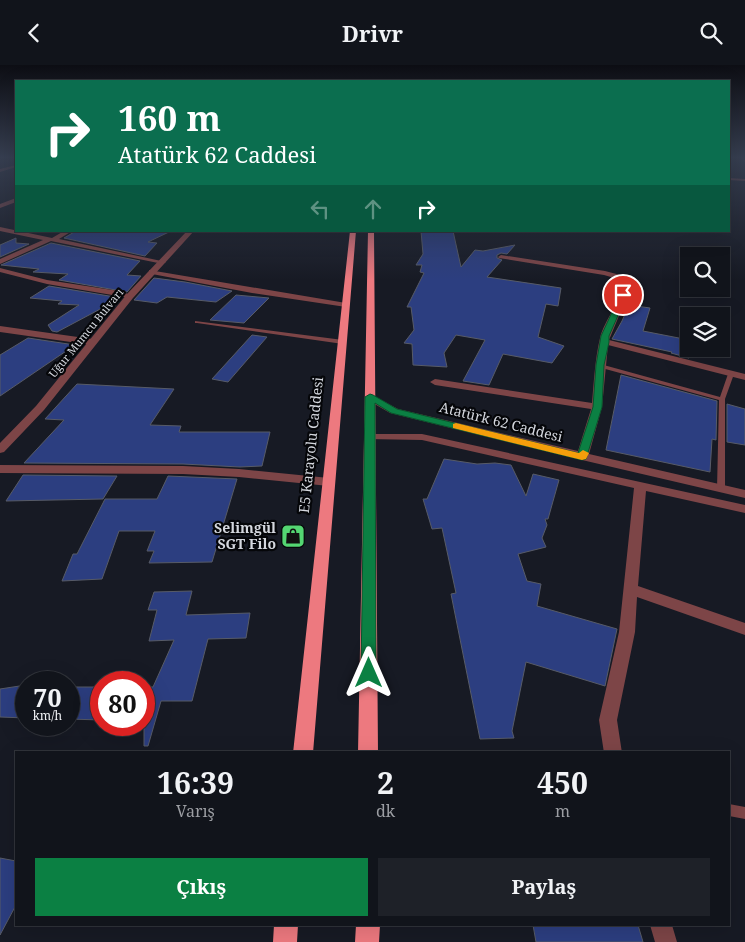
<!DOCTYPE html>
<html lang="tr">
<meta charset="utf-8">
<style>
:root{--surface:#11141b;--page:#1e2128;--text:#f1f3f6;--muted:#9c9ea3;--line:#30333a;--accent:#0b8043}
body{margin:0;font-family:"Noto Serif",serif;background:var(--page);color:var(--text);height:100vh;display:flex;flex-direction:column;font-size:19px;white-space:nowrap}
*{box-sizing:border-box;margin:0}
p{font-size:16px;color:var(--muted)}
.icon{flex:none;width:28px;height:28px;fill:none;stroke:currentColor;stroke-width:2;stroke-linecap:round;stroke-linejoin:round}
.map{position:relative;flex:1;overflow:hidden}
.drawer{position:absolute;left:15px;top:686px;width:715px;height:175px;display:flex;flex-direction:column;background:var(--surface);border-radius:0px;box-shadow:0 5px 20px #0002,0 0 0 1px var(--line)}
.drawer>*{flex:none}
.banner{position:absolute;left:15px;top:15px;width:715px;height:152px;border-radius:0px;box-shadow:0 5px 20px #0002,0 0 0 1px var(--line);background:#0b6e4f;color:#fff;overflow:hidden}
.fabs{position:absolute;left:680px;top:182px;display:grid;gap:10px}
.fabs a{display:grid;place-items:center;width:50px;height:50px;border-radius:0px;background:var(--surface);box-shadow:0 5px 20px #0002,0 0 0 1px var(--line);font-size:25px}
.speed{position:absolute;left:15px;top:606px;display:flex;gap:10px;font-size:25px;font-weight:700;text-align:center}
.speed>*{display:grid;place-content:center;width:65px;height:65px;border-radius:50%;background:var(--surface);box-shadow:0 5px 20px #0002,0 0 0 1px var(--line);line-height:1}
.speed small{font-size:12px;font-weight:400}
.speed .limit{border:8px solid #d22;background:#fff;color:#111}
.pin{position:absolute;display:grid;place-items:center;width:42px;height:42px;color:#fff;margin:-21px;border:2px solid #fff;border-radius:50%;box-shadow:0 1px 5px #0007}
.me{position:absolute;width:55px;margin:-28px;rotate:0deg;stroke-linejoin:round;filter:drop-shadow(0 0 4px #0008)}
.turn{display:flex;align-items:center;gap:18px;height:105px;padding:0 20px;font-size:22px}
.turn .icon{width:65px;height:65px;stroke-width:2.5}
.turn b{display:block;font-size:35px;line-height:42px}
.lanes{display:flex;align-items:center;height:48px;padding:0 20px;background:#0003;justify-content:center;gap:25px;direction:ltr}
.lanes .off{opacity:.35}
.eta{display:flex;justify-content:space-evenly;align-items:center;height:85px;text-align:center}
.eta b{font-size:30px;font-weight:700;line-height:35px}
.primary-button{display:flex;gap:10px;margin-top:auto;padding:10px 20px}
.primary-button a{flex:1;height:58px;border-radius:0px;background:var(--accent);color:#fff;font-size:20px;font-weight:700;line-height:58px;text-align:center}
.primary-button a+a{background:var(--page);color:var(--text)}
header{display:flex;justify-content:space-between;align-items:center;height:65px;padding:0 20px;background:var(--surface);font-size:22px;font-weight:700}
.map>svg:first-child{display:block}
</style>
<header><svg class="icon" aria-label="back" viewBox="0 0 24 24"><path d="M15 5l-7 7 7 7"/></svg>Drivr<svg class="icon" aria-label="search" viewBox="0 0 24 24"><circle cx="10" cy="10" r="6"/><path d="M15 15l6 6"/></svg></header>
<div class="map">
<svg width="745" height="877" viewBox="0 0 745 877">
<rect width="100%" height="100%" fill="#171a24"/>
<path fill="#2c3e80" stroke="#575b67" d="M76,166H171L148,177L157,178L145,191L64,173Z
M421,166H453L461,202L475,185L483,186L515,180L507,189L501,188L497,190V193L502,195L487,212L561,223L558,241L546,239L538,272L564,281L552,298L503,289L489,320L463,316L485,275L456,270L444,288L447,302L413,300L412,279L404,278L414,265L411,242H407L424,208L420,207L422,200H416L423,189Z
M16,173V178L29,179L0,192V180Z
M51,178L140,196L127,210L141,211L127,227L59,215L68,209L33,207L39,204L1,200Z
M154,213L185,217L232,226L216,237L167,232L157,238L134,235Z
M49,221L121,233L57,267L52,266L48,260L79,240L58,239L62,236L30,233Z
M236,230L269,233L244,258L210,255Z
M629,240L650,243L643,266L689,275V293L671,288L672,287L612,274L622,256Z
M252,270L267,272L228,317L212,314Z
M28,273L75,280L0,331V290Z
M621,310L717,336L716,375L712,374L710,407L606,385Z
M77,319L174,324L150,360L181,361L179,367H270L262,401L240,402L183,399L24,398L64,355L45,354Z
M727,339L745,344V380L727,377Z
M444,394L477,399L495,398L511,400L526,431L533,409L559,415L548,454H545L547,460L542,473L546,482L518,489L527,516L541,519L537,541L617,564L605,621L526,597L512,666L514,673L480,674L451,529L456,528L442,463L432,464L423,434H427Z
M23,410L117,411L103,434L6,436Z
M168,411L237,414L212,497L149,498L154,486H147L155,466H119L102,514L62,516L73,489H77L105,434H157Z
M192,526L186,550L250,548L246,573L208,574L192,636H161L148,681H144V622H153L174,575L149,576L157,545H148L154,527Z
M26,620V653L0,652V624Z
M69,622H101V655L69,654Z
M0,793L16,796V840L0,870Z
M533,860H638L643,877H536Z"/>
<g fill="none" stroke-linecap="round" stroke-linejoin="round">
<path fill="#7d4547" fill-rule="evenodd" d="M195,256L343,275L346,277L343,279L197,258H195Z
M600,299L720,332L728,309L731,307L733,308L734,309L725,334V424L724,426H718L717,424L719,335L598,302L597,301Z
M729,739L745,742V754L729,751Z"/>
<path fill="#7d4547" fill-rule="evenodd" d="M739,92H744L745,97Z
M16,100V102L0,107V104Z
M729,113L745,114V116L729,115Z
M16,133V137L0,143V139Z
M0,162L52,173L64,166H72L59,174L166,197L163,199L51,176L0,199V194L43,175L0,166Z
M501,190L605,206L628,212L630,224L609,275L745,309V315L608,280L602,342L589,389L745,425V433L582,395L390,348L366,334V330L370,329L398,344L578,386L591,344L435,320L430,317L435,314L592,338C594,316 595,294 600,273C605,253 623,236 621,215L604,210L499,193L498,192Z
M0,203L47,215L119,226L134,231L130,233L47,219L0,207Z
M149,205L346,238L350,240L346,242L252,228L152,209H149Z
M0,261L92,274L96,277L92,280L0,267Z
M370,369H422L745,440V448L646,426L638,521L745,558V570L637,532L635,567L617,655L622,688H604L599,655L619,567L634,423L422,375L366,374L365,372Z
M0,400L183,401L239,404L329,413L335,417L329,421L239,412L183,409L0,408Z
M650,860H672L677,877H655Z"/>
<path fill="#7d4547" fill-rule="evenodd" d="M187,166H194L133,233L44,345L4,387L0,388V378L36,341L127,229Z"/>
<path fill="#ed797f" fill-rule="evenodd" d="M350,166H356L313,688H293Z
M368,166H374L378,688H358Z
M274,860H298L297,877H273Z
M356,860H380L379,877H355Z"/>
</g>
<linearGradient id="sky" x2="0" y2="1"><stop stop-color="#0d0e14"/><stop offset="0.43" stop-color="#363e50"/><stop offset="1" stop-color="#363e50" stop-opacity="0"/></linearGradient>
<rect width="745" height="215" fill="url(#sky)"/>
<path fill="#0b8043" stroke="#07532c" d="M623,228L627,230L609,271V277L604,300L602,342L586,394L582,395L391,348L375,338L376,608L374,613L369,615L363,613L361,608L365,332L370,329L373,330L397,344L578,388L593,342L596,300L601,271L620,230Z"/>
<path fill="#f59e0b" d="M456,358L579,388L583,385L589,388L586,394L582,395L453,363V359Z"/>
<defs>
<g id="shop-square" transform="scale(1.25)"><rect x="-9" y="-9" width="18" height="18" rx="4" fill="#54d672" stroke="#050609"/><path d="M-5-2.5h2.3a2.7 3.5 0 0 1 5.4 0H5L5.5 6h-11ZM-1.5-2.5h3a1.5 2.3 0 0 0-3 0Z" fill="#111"/></g>
</defs>
<g fill-rule="evenodd">
<use href="#shop-square" x="293" y="471"/>
</g>
<g text-anchor="middle" stroke-width="4.5" stroke-linejoin="round" paint-order="stroke">
<g font-size="11" fill="#d4d7de" stroke="#050609">
<text transform="translate(86 268) rotate(-51)" y="4">Uğur Mumcu Bulvarı</text>
</g>
<g font-size="14" fill="#d4d7de" stroke="#050609">
<text transform="translate(501 357) rotate(14)" y="5">Atatürk 62 Caddesi</text>
<text transform="translate(311 380) rotate(-84)" y="5">E5 Karayolu Caddesi</text>
</g>
<g font-size="14" font-weight="bold" fill="#d4d7de" stroke="#050609" text-anchor="end">
<text x="276" y="468">Selimgül<tspan x="276" dy="16">SGT Filo</tspan></text>
</g>
</g>
</svg>
<div class="fabs">
<a><svg class="icon" aria-label="search" viewBox="0 0 24 24"><circle cx="10" cy="10" r="6"/><path d="M15 15l6 6"/></svg></a>
<a><svg class="icon" aria-label="layers" viewBox="0 0 24 24"><path d="M12 4l9 5-9 5-9-5zM3 14l9 5 9-5"/></svg></a>
</div>
<div class="speed"><div>70<small>km/h</small></div><div class="limit">80</div></div>
<div class="pin" style="left:623px;top:230px;background:#d93025"><svg class="icon" aria-label="arrive" viewBox="0 0 24 24"><path d="M6 21V4h12l-3 4 3 4H6"/></svg></div>
<svg class="me" style="left:369px;top:608px" viewBox="-20 -20 40 40"><path d="M0-17L14 15 0 8-14 15z" fill="#0b8043" stroke="#fff" stroke-width="4"/></svg>
<div class="banner">
<div class="turn"><svg class="icon" aria-label="right" viewBox="0 0 24 24"><path d="M7 20v-9h11M14 6l5 5-5 5"/></svg><div><b>160 m</b>Atatürk 62 Caddesi</div></div>
<div class="lanes"><svg class="icon off" aria-label="left" viewBox="0 0 24 24"><path d="M17 20v-9H6M10 6l-5 5 5 5"/></svg><svg class="icon off" aria-label="ahead" viewBox="0 0 24 24"><path d="M12 20V5M6 11l6-6 6 6"/></svg><svg class="icon" aria-label="right" viewBox="0 0 24 24"><path d="M7 20v-9h11M14 6l5 5-5 5"/></svg></div>
</div>
<section class="drawer">
<div class="eta">
<div><b>16:39</b><p>Varış</p></div>
<div><b>2</b><p>dk</p></div>
<div><b>450</b><p>m</p></div>
</div>
<div class="primary-button"><a>Çıkış</a><a>Paylaş</a></div>
</section>
</div>
